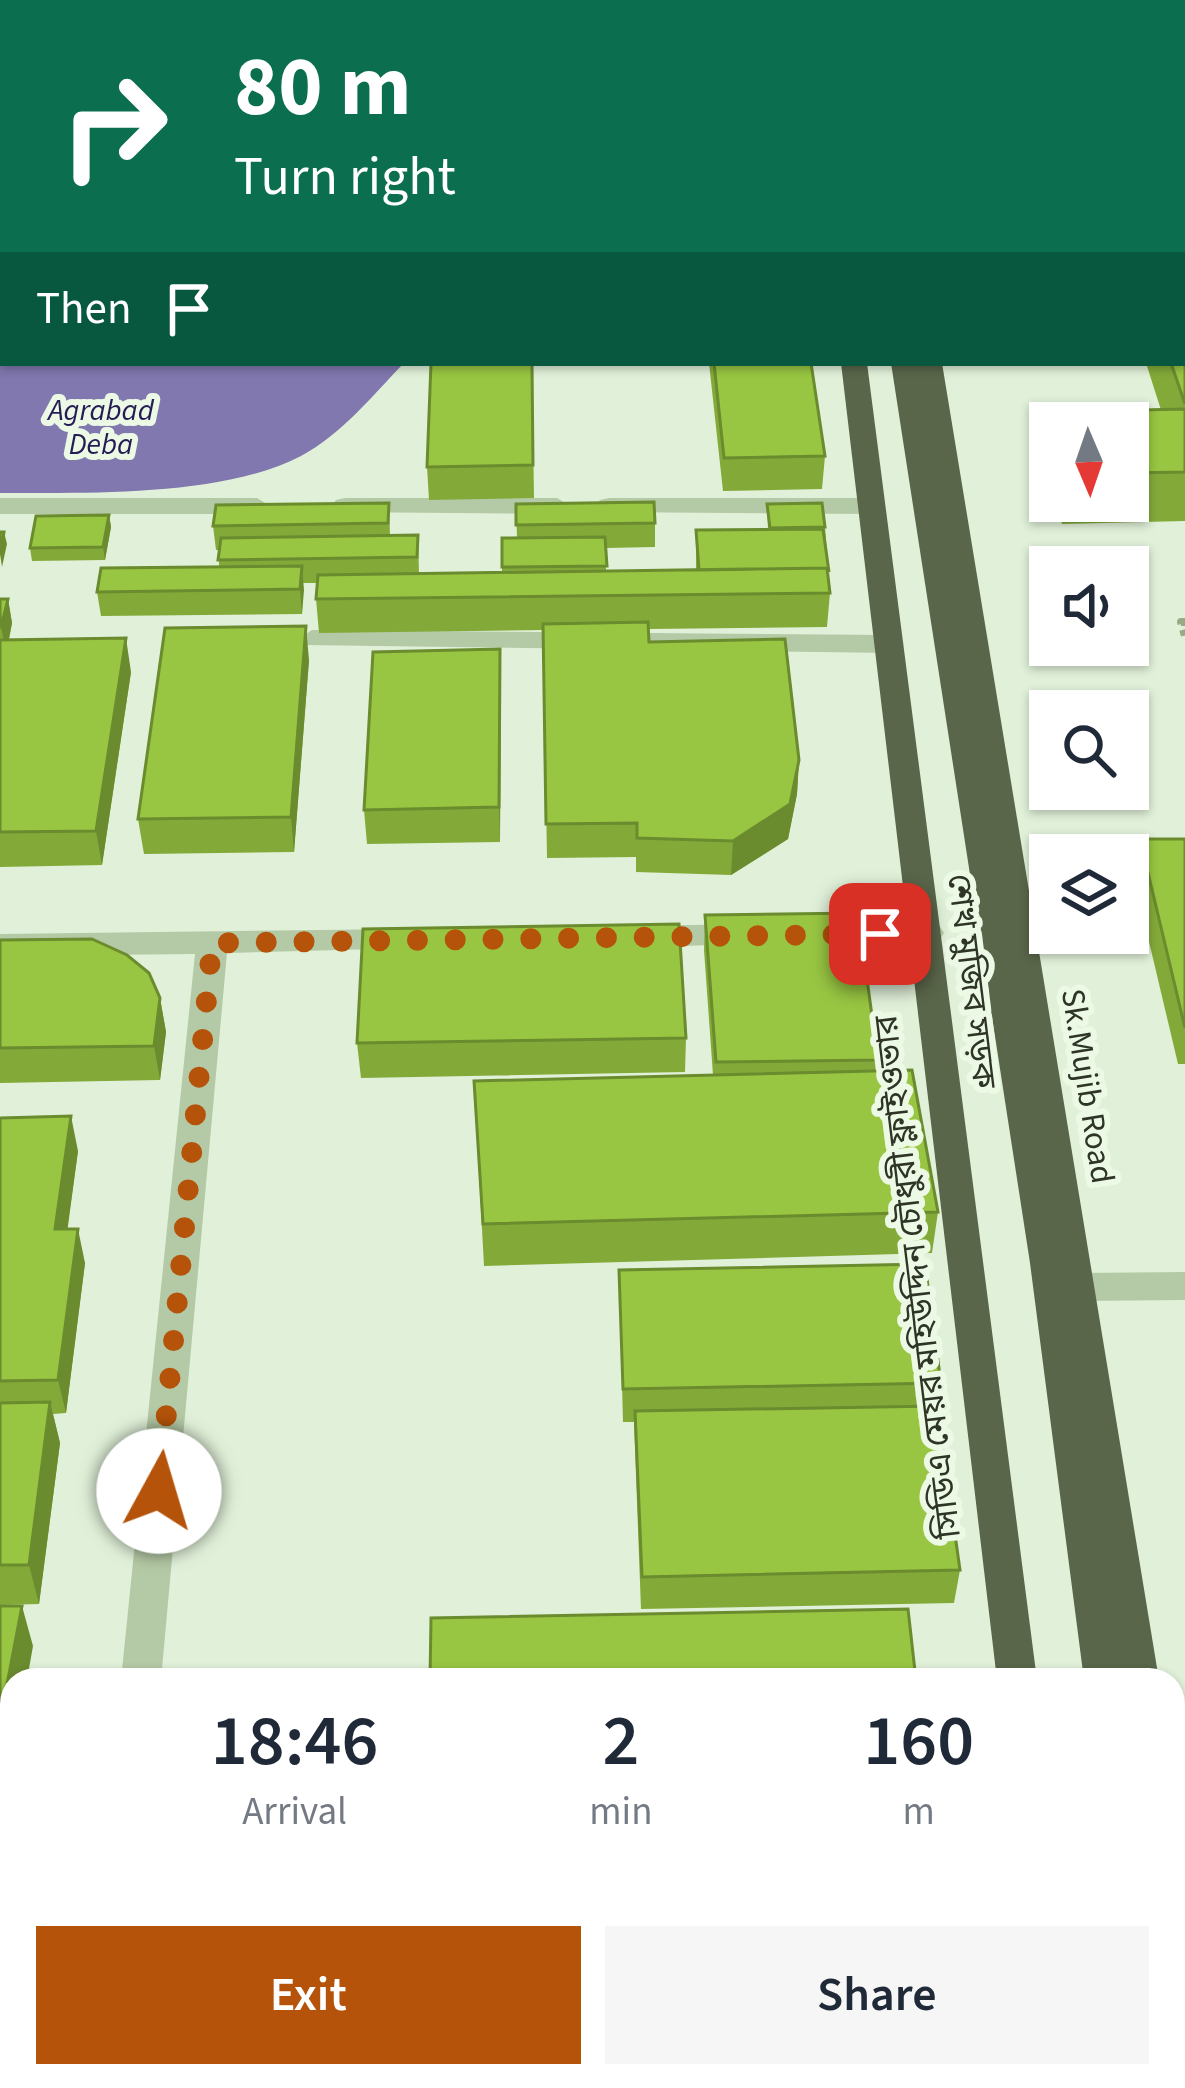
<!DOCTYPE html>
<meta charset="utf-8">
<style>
:root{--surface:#fff;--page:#f6f6f7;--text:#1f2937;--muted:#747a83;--accent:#b45309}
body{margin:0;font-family:"Source Sans 3","Noto Sans Bengali",sans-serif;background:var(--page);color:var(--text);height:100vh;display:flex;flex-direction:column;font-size:45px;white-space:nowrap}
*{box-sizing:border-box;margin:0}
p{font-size:39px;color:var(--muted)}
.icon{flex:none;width:66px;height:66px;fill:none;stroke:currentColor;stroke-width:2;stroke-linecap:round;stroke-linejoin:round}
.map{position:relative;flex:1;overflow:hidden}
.sheet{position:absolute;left:0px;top:1668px;width:1185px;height:420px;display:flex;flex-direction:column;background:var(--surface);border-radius:36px 36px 0 0;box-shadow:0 3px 9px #0004}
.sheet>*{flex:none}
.banner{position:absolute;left:0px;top:0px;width:1185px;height:366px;box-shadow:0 3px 9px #0004;background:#0b6e4f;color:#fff;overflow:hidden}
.needle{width:78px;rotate:178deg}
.fabs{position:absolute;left:1029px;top:402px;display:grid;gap:24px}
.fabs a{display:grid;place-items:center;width:120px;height:120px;border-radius:0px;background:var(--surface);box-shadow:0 3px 9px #0004;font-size:60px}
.pin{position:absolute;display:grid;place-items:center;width:102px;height:102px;color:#fff;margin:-51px;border-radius:24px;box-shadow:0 6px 18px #0006}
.me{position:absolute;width:132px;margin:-66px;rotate:6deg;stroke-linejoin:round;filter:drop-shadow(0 0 9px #0008)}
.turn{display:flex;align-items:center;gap:42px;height:252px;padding:0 36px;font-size:54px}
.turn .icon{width:156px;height:156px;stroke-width:2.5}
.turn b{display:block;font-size:84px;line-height:102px}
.then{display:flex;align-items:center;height:114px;padding:0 36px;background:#0003;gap:24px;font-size:45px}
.eta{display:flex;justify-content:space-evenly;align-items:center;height:204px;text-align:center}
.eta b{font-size:72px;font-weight:600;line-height:84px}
.action{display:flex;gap:24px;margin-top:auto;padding:24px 36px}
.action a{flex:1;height:138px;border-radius:0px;background:var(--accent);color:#fff;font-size:48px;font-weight:600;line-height:138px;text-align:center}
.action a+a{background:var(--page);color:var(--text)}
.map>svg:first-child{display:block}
</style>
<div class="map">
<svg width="1185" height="2088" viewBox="0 0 1185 2088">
<rect width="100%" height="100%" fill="#e1f1d9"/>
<path fill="#8078ae" d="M0,0L456,3H3V363H404C373,395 341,435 301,456C222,497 88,493 0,493Z"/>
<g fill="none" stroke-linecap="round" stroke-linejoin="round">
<path stroke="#97aa87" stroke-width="8" stroke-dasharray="6 6" stroke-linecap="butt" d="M1185,622H1181L1185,636"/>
<path fill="#b4c9a5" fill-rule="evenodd" d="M0,498H257L270,506L257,514H0Z
M345,498H557L570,506L557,514L336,512L332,506L336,500Z
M609,498H871L884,506L871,514L600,512L596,506L600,500Z
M312,630L890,635L904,644L890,653L302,645L298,639Z
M928,922L939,925L944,933L939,941L816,946L805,943L800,935L805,927L816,924Z
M747,924L758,927L763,935L758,943L636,948L625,945L620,937L625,929L636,926Z
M405,929L416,932L421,940L416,948L227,953L161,1680H121L195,954L0,956V934Z
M1185,1272V1300L1079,1301L1066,1297L1061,1287L1066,1277L1079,1273Z
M79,2076H125L124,2088H78Z"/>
<path fill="#5a664a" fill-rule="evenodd" d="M804,0H824V3H804Z
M864,0H884V3H864Z
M841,363H867L1037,1680H997Z
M891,363H942L1159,1680H1084L1030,1263Z
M1173,1877L1185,1882V1996L1173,1991Z
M1173,2019L1185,2022V2066L1174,2063L1181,2088H1135L1134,2076H1173Z
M1006,2076H1060L1054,2088H1001Z"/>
</g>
<path fill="#83aa39" d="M518,0H568V3H518Z
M970,0H1185V72H1182V3H971Z
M1182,120H1185V194H1182Z
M1185,211V521L1062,524L1056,501H1128V423H1051L1052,412L1161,410L1146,363H1182Z
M532,363L534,498L429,500L427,467Z
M709,363H811L825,456L822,489L723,491Z
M1050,427V479L1045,461Z
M389,503L390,536L418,535L419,574L502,573V538H517L516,504L655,523V547L606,548V571L696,570V530H768L767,504L825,527L830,593L827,627L648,629L649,642L799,760L797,794L788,839L731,875L636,872V857L547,858L543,630L319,633L316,599L317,583H303L302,614L101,616L97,592L219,567V550H216L213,526Z
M109,515L111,527L105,560L32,561L30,548Z
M0,599H8L12,623L9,640L131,672L102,865L0,867Z
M500,649V842L367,844L364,810Z
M309,660L294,852L144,854L138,819Z
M1140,839H1185V1064H1178L1133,874Z
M705,915L878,1060L877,1071L938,1212L932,1253L484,1266L474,1081L713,1075L704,950Z
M0,940L160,998L166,1032L160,1080L0,1083Z
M686,1038L685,1072L361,1078L357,1043Z
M0,1118L78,1151L67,1229L85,1263L66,1413L53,1414L60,1443L39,1604L0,1605Z
M619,1270L941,1383L937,1407L960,1570L954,1603L641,1609L634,1422H623Z"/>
<path fill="#6a8b2e" d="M109,515L111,527L105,560L103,547Z
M4,532L7,544L2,567L0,554Z
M302,566L304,590L302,614L300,589Z
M8,599L12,623L6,652L1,627Z
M306,626L309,660L294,852L291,817Z
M126,638L131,672L102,865L96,831Z
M500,649L501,683L500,842L499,807Z
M799,760L797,794L788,839L731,875L733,841Z
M160,998L166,1032L160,1080L154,1046Z
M71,1116L78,1151L63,1263L55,1229Z
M78,1229L85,1263L66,1413L58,1380Z
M50,1402L60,1443L39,1604L29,1565Z
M22,1606L33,1646L27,1680H12V1757L0,1820V1721Z
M12,1920V1967L0,1977V1930Z"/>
<path fill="#98c642" stroke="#6a8b2e" stroke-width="3" d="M662,0H771V3H662Z
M973,0H1113L1185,3V41H1182V3H974Z
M1182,120H1185V162H1182Z
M1182,211H1185V404L1171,363H1182Z
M431,363H532L533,465L427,467Z
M714,363H811L825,456L724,458Z
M1185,409V472L1128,473V423H1055L1052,412Z
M654,502L655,523L516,525V504Z
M389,503L388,523L213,526L216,505Z
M822,503L825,527L770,528L767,504Z
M109,515L103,547L30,548L36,516Z
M823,529L829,572L827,568L699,570L696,530Z
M0,532H4L0,554Z
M418,535L417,557L218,560L221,538Z
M605,537L607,566L502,567V538Z
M302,566L300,589L97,592L101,568Z
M827,568L830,593L316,599L318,575Z
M0,599H8L1,627H0Z
M648,622L649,642L785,639L799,760L790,804L733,841L637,838V823L546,824L543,624Z
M306,626L291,817L138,819L165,628Z
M126,638L96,831L0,832V640Z
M500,649L499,807L364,810L373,652Z
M1140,839H1185V1028Z
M858,913L878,1060L716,1062L705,915Z
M679,924L686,1038L357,1043L363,929Z
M92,939L127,955L149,973L160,998L154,1046L0,1048V940Z
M912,1070L938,1212L483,1224L474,1081Z
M71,1116L55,1229H78L58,1380L0,1381V1118Z
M925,1264L941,1383L623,1389L619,1270Z
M50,1402L29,1565H0V1403Z
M937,1406L960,1570L642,1577L635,1411Z
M0,1606H22L0,1721Z
M908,1609L916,1680H430L431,1618Z
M0,1795H12V1920L0,1930Z"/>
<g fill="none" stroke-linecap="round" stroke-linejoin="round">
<path stroke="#b45309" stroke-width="21" stroke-dasharray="0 37.8" d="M159,1491L212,943L880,934"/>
</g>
<g text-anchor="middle" stroke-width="12" stroke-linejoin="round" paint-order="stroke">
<g font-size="30" font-style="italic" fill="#261c55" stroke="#ecf9e5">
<text x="101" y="420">Agrabad<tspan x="101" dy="34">Deba</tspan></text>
</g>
<g font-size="33" fill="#2e3426" stroke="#ecf9e5">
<text transform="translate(973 981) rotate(83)" y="12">শেখ মুজিব সড়ক</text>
<text transform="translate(1089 1086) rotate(81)" y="12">Sk.Mujib Road</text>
<text transform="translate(916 1277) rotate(-97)" y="12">সিডিএ মেয়র মহিউদ্দিন চৌধুরী ফ্লাইওভার</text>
</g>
</g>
</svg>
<div class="fabs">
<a><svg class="needle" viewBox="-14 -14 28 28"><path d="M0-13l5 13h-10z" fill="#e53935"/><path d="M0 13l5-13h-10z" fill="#747a83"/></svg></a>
<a><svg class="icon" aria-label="sound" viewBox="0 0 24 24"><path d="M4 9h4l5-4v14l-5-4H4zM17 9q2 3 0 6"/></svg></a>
<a><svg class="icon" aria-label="search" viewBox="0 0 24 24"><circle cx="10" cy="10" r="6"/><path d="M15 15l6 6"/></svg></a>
<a><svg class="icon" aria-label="layers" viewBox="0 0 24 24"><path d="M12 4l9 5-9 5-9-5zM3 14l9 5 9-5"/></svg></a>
</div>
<div class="pin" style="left:880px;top:934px;background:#d93025"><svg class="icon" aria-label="arrive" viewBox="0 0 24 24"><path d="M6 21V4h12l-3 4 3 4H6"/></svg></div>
<svg class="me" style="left:159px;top:1491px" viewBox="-20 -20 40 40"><circle r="19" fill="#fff"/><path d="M0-13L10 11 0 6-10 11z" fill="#b45309"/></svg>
<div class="banner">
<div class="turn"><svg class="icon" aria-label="right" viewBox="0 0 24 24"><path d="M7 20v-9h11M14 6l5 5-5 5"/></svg><div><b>80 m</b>Turn right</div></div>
<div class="then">Then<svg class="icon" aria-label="arrive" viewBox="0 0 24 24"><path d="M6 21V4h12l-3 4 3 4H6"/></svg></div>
</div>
<section class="sheet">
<div class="eta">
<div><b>18:46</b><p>Arrival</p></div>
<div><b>2</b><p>min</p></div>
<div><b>160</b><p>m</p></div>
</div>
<div class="action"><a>Exit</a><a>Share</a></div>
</section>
</div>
